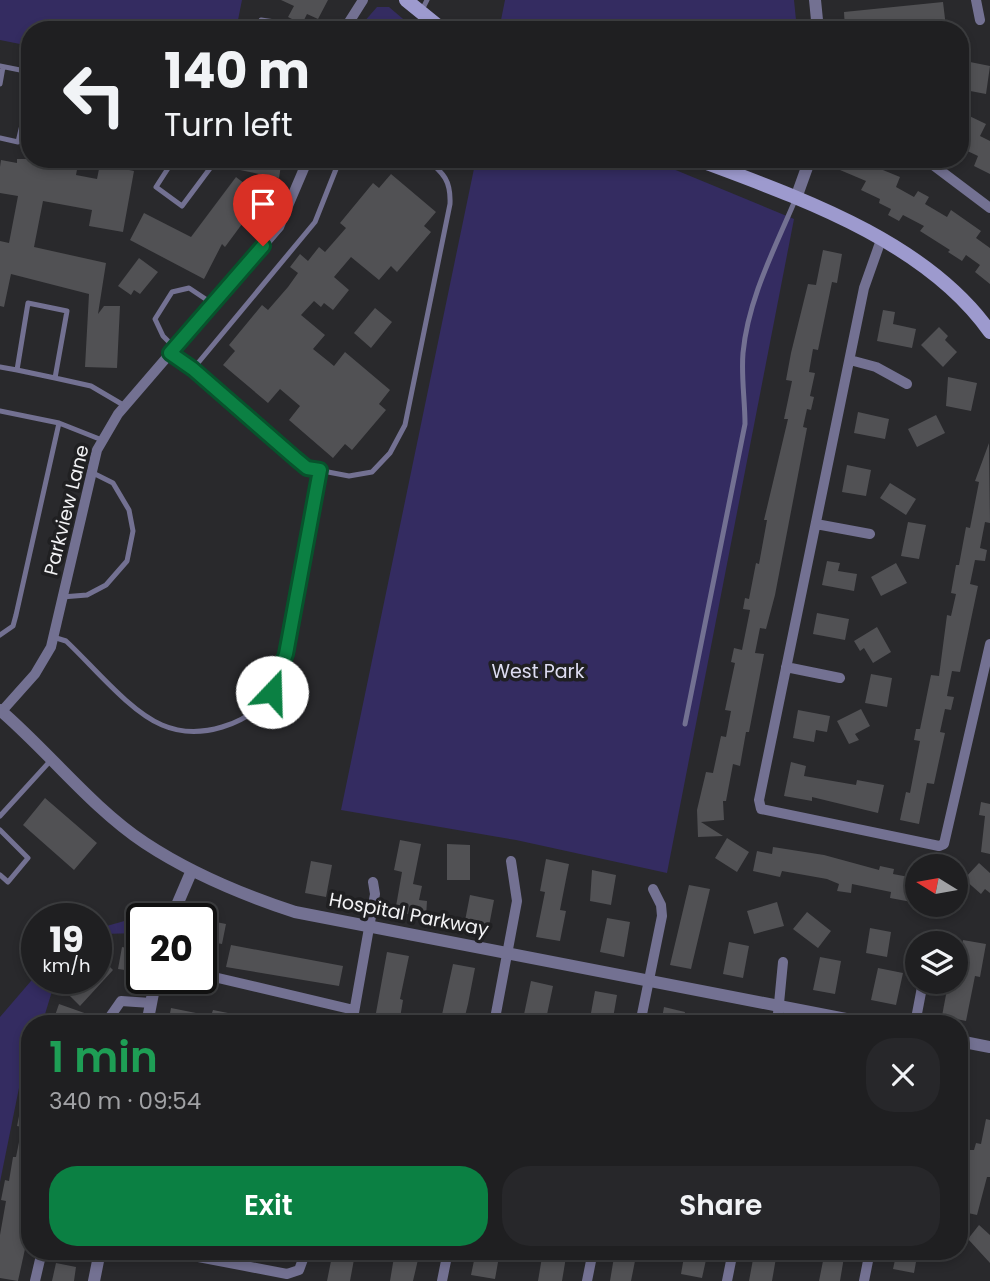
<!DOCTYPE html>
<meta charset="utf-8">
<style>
:root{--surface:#1f1f21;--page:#27272a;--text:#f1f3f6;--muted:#a1a2a5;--line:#3c3d3f;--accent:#0b8043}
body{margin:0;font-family:Poppins,sans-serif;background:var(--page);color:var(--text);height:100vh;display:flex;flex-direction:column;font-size:26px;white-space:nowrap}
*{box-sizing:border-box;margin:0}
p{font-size:23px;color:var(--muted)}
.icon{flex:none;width:38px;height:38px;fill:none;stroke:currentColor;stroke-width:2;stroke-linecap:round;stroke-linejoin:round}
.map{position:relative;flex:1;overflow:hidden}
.side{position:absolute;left:21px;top:1015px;width:947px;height:245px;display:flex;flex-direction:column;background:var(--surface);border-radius:28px;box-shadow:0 4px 10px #0003,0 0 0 2px var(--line)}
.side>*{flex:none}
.top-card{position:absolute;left:21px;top:21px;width:948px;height:147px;border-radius:28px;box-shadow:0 4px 10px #0003,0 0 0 2px var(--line);background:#1f1f21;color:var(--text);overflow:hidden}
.needle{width:46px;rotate:281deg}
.tools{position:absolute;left:905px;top:854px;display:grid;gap:14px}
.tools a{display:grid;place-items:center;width:63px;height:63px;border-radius:50%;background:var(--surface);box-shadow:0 4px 10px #0003,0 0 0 2px var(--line);font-size:35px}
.speed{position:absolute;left:21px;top:903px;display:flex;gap:14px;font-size:35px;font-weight:700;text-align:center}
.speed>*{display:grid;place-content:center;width:91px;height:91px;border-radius:50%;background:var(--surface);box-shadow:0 4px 10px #0003,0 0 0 2px var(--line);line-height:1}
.speed small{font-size:18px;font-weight:400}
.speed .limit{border:4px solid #111;border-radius:10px;background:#fff;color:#111}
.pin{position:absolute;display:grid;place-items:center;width:60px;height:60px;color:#fff;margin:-72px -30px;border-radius:50% 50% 50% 0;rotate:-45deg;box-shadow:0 0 7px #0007}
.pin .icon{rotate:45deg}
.me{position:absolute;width:77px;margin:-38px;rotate:21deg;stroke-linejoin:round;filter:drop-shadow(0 0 5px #0008)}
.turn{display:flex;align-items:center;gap:24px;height:147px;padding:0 28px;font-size:32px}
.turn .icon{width:91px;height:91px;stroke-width:2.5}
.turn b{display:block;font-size:49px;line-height:60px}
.round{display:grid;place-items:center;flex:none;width:74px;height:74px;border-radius:28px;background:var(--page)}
.head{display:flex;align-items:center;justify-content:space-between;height:119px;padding:0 28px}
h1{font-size:42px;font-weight:600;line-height:52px;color:#1e9e55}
.action{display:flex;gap:14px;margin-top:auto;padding:14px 28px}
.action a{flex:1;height:80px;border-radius:28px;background:var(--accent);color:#fff;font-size:28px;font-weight:600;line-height:80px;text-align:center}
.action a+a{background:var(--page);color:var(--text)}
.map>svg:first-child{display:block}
</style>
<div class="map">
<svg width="990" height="1281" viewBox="0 0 990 1281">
<rect width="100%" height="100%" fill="#29292c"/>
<path fill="#342c61" d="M0,0H242L236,30H30V46L0,40Z
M505,0H794L797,30H499Z
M377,7H389L416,30H357Z
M476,159H649L794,219L667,873L516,840L341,810Z
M135,918L139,933L103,934L96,939V929Z
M37,974V978H56L42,1024H30V1060L20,1083L0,1182V1017Z"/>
<path fill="#515154" d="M281,0H328L318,19L307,14L302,24L288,17L294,6Z
M943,2L946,27L845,30L844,12Z
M970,62L990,66L986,94L965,90Z
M961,112L986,124L980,136L990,141V174L974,166L978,156L961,148Z
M17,159H79L76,175L97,179L100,164L134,171L123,232L89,226L92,210L43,201L34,247L106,263L98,314L104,306H120L117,368L85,367L89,294L11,274L4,307L0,306V241L9,243L18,196L0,193V167L1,160L17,163Z
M237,159H282L279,178L235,169Z
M844,159H856L900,177L896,187L914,197L918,191L929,197L925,204L947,217L951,210L981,231L976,238L990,248V284L975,272L980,265L966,255L962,261L948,252L950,250L920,231L924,226L903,215L899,221L888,215L891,209L879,203L880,199L861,190L866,181L840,170Z
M391,174L436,212L424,226L431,232L397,272L391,266L379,280L351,257L334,277L349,290L333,310L324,303L321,307L314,301L301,315L325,335L313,349L328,361L334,366L345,352L390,390L379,404L386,410L352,450L345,444L333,458L289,420L300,406L280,389L268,403L223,365L235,351L229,345L262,305L268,310L288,287L298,273L290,267L300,254L308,261L319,247L325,252L346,228L340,223L373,183L379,188Z
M236,177L262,197L225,247L222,244L204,279L130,240L144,213L191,237Z
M823,250L842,254L837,283L832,282L818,350L813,349L809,372L815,373L810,396L814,397L811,410L807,409L803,427L807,428L775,595L766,629L760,628L755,653L764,654L749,732H746L740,766L733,764L726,801H723L724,820L701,822L723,836L698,837L697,810L706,772L713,773L721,736L726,737L731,711L725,710L735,663L731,662L734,648L742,650L750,610L743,609L745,598L749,599L756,563L759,564L767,520H764L788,419H784L792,381L786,380L791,353L808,284L816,285Z
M139,258L158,272L140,294L134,290L131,295L118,286Z
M375,308L392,322L371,348L354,333Z
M883,310L895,312L893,324L916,329L912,348L877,341Z
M939,327L948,336L945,340L957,352L943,367L921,345Z
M948,377L977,383L971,411L946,406Z
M858,412L889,419L885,439L854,433Z
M936,415L945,433L917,447L908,429Z
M989,443L990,523L985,522L980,548L987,550L985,561L975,560L970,584L978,586L960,672L952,671L947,696L954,697L951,710L945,709L940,732L945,733L934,784L927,783L919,824L900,820L906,792L910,793L920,741L914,740L916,729H920L931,675L939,676L947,615L951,616L956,594L951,593L956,565H959L966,527L970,528L979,482L975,481Z
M847,465L871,470L866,496L842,492Z
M890,483L916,499L906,515L880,498Z
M908,522L926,525L919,559L901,556Z
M827,561L840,563L838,571L857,574L854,591L822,585Z
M896,563L907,583L881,596L871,577Z
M817,613L849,619L845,640L813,634Z
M877,627L891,652L873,663L864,648L860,651L854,641Z
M871,674L892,678L887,707L865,703Z
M861,709L870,726L855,734L859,740L849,744L837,721Z
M798,710L830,716L827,732L816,730L814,742L793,738Z
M791,762L806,766L804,776L856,785L857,780L884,785L878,813L812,797V801L784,796Z
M45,798L97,843L74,870L23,825Z
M981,802L990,804V854L981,852L985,816L979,815Z
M727,838L749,852L737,872L715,858Z
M400,840L421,844L413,884L422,886L419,900L427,901L426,917L395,912L402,872L394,870Z
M447,844L470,845V880H447Z
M773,847L824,855L879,870L880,866L894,869L893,874L914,878L917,903L890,898L891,892L852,884L851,893L837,891L839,884L827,879L782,871L780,877L753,871L757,851L772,854Z
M546,859L569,864L560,910L566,911L560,941L536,937L545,892L540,891Z
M311,861L332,865L326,897L305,893Z
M979,863L990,873V893L985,889L981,894L964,879Z
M592,870L616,875L611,905L590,901Z
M689,885L710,889L691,969L670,965Z
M470,895L494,900L488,931L464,926Z
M777,902L784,926L754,934L747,911Z
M807,912L831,931L818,948L793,929Z
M607,918L630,922L624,957L600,952Z
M201,919L226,924L222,944L201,940Z
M870,928L891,932L887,957L866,953Z
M963,940L986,944L980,977L975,976L966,1021L942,1016L948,984L954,985L956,982Z
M729,942L749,946L743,978L723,974Z
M231,945L343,966L339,986L226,967Z
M122,947L142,951L138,972L118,969Z
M387,952L409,956L400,999L403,1000L399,1024H374Z
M96,953L113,970L80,1006L63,989L74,978H96Z
M820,957L841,961L835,994L813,990Z
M453,964L475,968L468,1004L463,1024H440Z
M878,968L903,973L896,1005L871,1000Z
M531,981L553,986L545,1024H522Z
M595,991L617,995L612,1024H589Z
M59,1004L90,1015L87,1024H52Z
M664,1007L685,1012L683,1024H661Z
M171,1008L211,1016L213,1010L243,1016L242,1024H168Z
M21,1106L30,1108V1226L18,1281L0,1278V1235L6,1201L1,1200L5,1180L9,1181L13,1157H16L22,1127L17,1126Z
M986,1119L990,1120V1177H987L977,1215L959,1211V1196L963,1197L970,1150H974L976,1143L981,1144Z
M979,1225L990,1235V1263L968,1239Z
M333,1251L355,1254L350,1281H327Z
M395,1251H420L413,1281H390Z
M476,1251H500L495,1279L471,1275Z
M543,1251H567L562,1281H538Z
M615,1251H637L631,1281H610Z
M685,1251H708L702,1278L681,1274Z
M825,1251H845L840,1281H819Z
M897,1251H918L914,1273L893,1269Z
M754,1254L776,1258L772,1281H749Z
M56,1263L76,1267L74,1281H52Z"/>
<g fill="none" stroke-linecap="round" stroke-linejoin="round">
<path stroke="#737192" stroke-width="5" d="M422,10L427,0
M258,30L261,20L282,23L298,30
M0,66L30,72
M0,84L3,67
M0,138L18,142L30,90
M174,159L156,187L182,206L217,159
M175,348L163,336L155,319L172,292L189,288L213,304
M170,353L193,369L307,468L349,476L372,472L390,453L405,425L450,204C451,181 444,173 426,159
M0,367L17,370
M193,369L315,222L340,159
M55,378L17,370L28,303L67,311L55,378L91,386L125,406
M0,411L59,423L16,615L13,626L0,635
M59,423L102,440
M62,597L87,595L106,585L127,561L133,531L129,510L113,483L91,472
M53,637L66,641C93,666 129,711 162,725C199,741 249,725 271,693C294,660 293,607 300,569C306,536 313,503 320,470
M685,724L745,424C745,400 741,377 743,353C748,299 775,248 796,198
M0,816L52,759
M0,830L28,858L8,882L0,875"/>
<path stroke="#737192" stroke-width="10" d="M976,0L980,20
M344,30L363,0
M925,159L990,208
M881,240L864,288L759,800L761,809L939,846L944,844L990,644
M850,360L876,367L907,384
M816,524L870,534
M786,667L840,678
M2,711L35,674L51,647L97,450L118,414L279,227L308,159
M201,974L354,1010
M105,1024L121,1001L151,1003
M352,1024L375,894L373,882
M494,1024L517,901L511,861
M640,1024L662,916L661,905L653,889
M777,1024L783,962
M915,1024L923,982
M167,1251L287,1274L299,1270L306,1251
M35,1281L42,1251
M442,1281L448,1251
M587,1281L593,1251
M727,1281L733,1251
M864,1281L870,1251"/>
<path stroke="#737192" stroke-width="12" d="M815,0L818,30
M796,198L810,159
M0,710C49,752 91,807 145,843C192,874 243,895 295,912L872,1024
M171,919L192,870
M147,1024L156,978
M959,1041L990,1047
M94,1281L100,1251"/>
<path stroke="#9d9ace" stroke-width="14" d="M406,0L443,30
M696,159C797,197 925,240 990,332"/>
</g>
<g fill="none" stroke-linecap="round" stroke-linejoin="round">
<g stroke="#07532c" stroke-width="18">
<path id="route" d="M263,246L170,353L193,369L295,458L307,468L320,470L286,654L272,692"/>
</g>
<use href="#route" stroke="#0b8043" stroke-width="12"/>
</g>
<g text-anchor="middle" stroke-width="7" stroke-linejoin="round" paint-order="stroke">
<g font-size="19" fill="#f2f2f4" stroke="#202022">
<text transform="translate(66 510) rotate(-76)" y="7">Parkview Lane</text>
<text transform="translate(409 914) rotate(11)" y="7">Hospital Parkway</text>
</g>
<g font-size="19" fill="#deddf2" stroke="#202022">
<text x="538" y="678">West Park</text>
</g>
</g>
</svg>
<div class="tools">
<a><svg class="needle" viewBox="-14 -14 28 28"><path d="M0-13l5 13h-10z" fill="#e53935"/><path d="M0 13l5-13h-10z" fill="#a1a2a5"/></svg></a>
<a><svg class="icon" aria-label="layers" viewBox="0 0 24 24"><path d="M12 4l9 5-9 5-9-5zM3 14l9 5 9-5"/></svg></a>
</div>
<div class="speed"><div>19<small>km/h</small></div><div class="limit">20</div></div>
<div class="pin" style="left:263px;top:246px;background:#d93025"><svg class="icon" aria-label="arrive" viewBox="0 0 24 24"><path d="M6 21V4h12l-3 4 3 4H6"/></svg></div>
<svg class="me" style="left:272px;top:692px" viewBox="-20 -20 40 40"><circle r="19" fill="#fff"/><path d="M0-13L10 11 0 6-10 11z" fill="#0b8043"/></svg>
<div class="top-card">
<div class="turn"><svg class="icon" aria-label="left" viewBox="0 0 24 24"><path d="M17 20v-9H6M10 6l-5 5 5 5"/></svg><div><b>140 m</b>Turn left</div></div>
</div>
<section class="side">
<div class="head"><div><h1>1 min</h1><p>340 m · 09:54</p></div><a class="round"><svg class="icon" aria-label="close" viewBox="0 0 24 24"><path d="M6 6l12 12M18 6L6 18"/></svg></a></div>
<div class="action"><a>Exit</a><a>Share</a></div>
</section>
</div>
